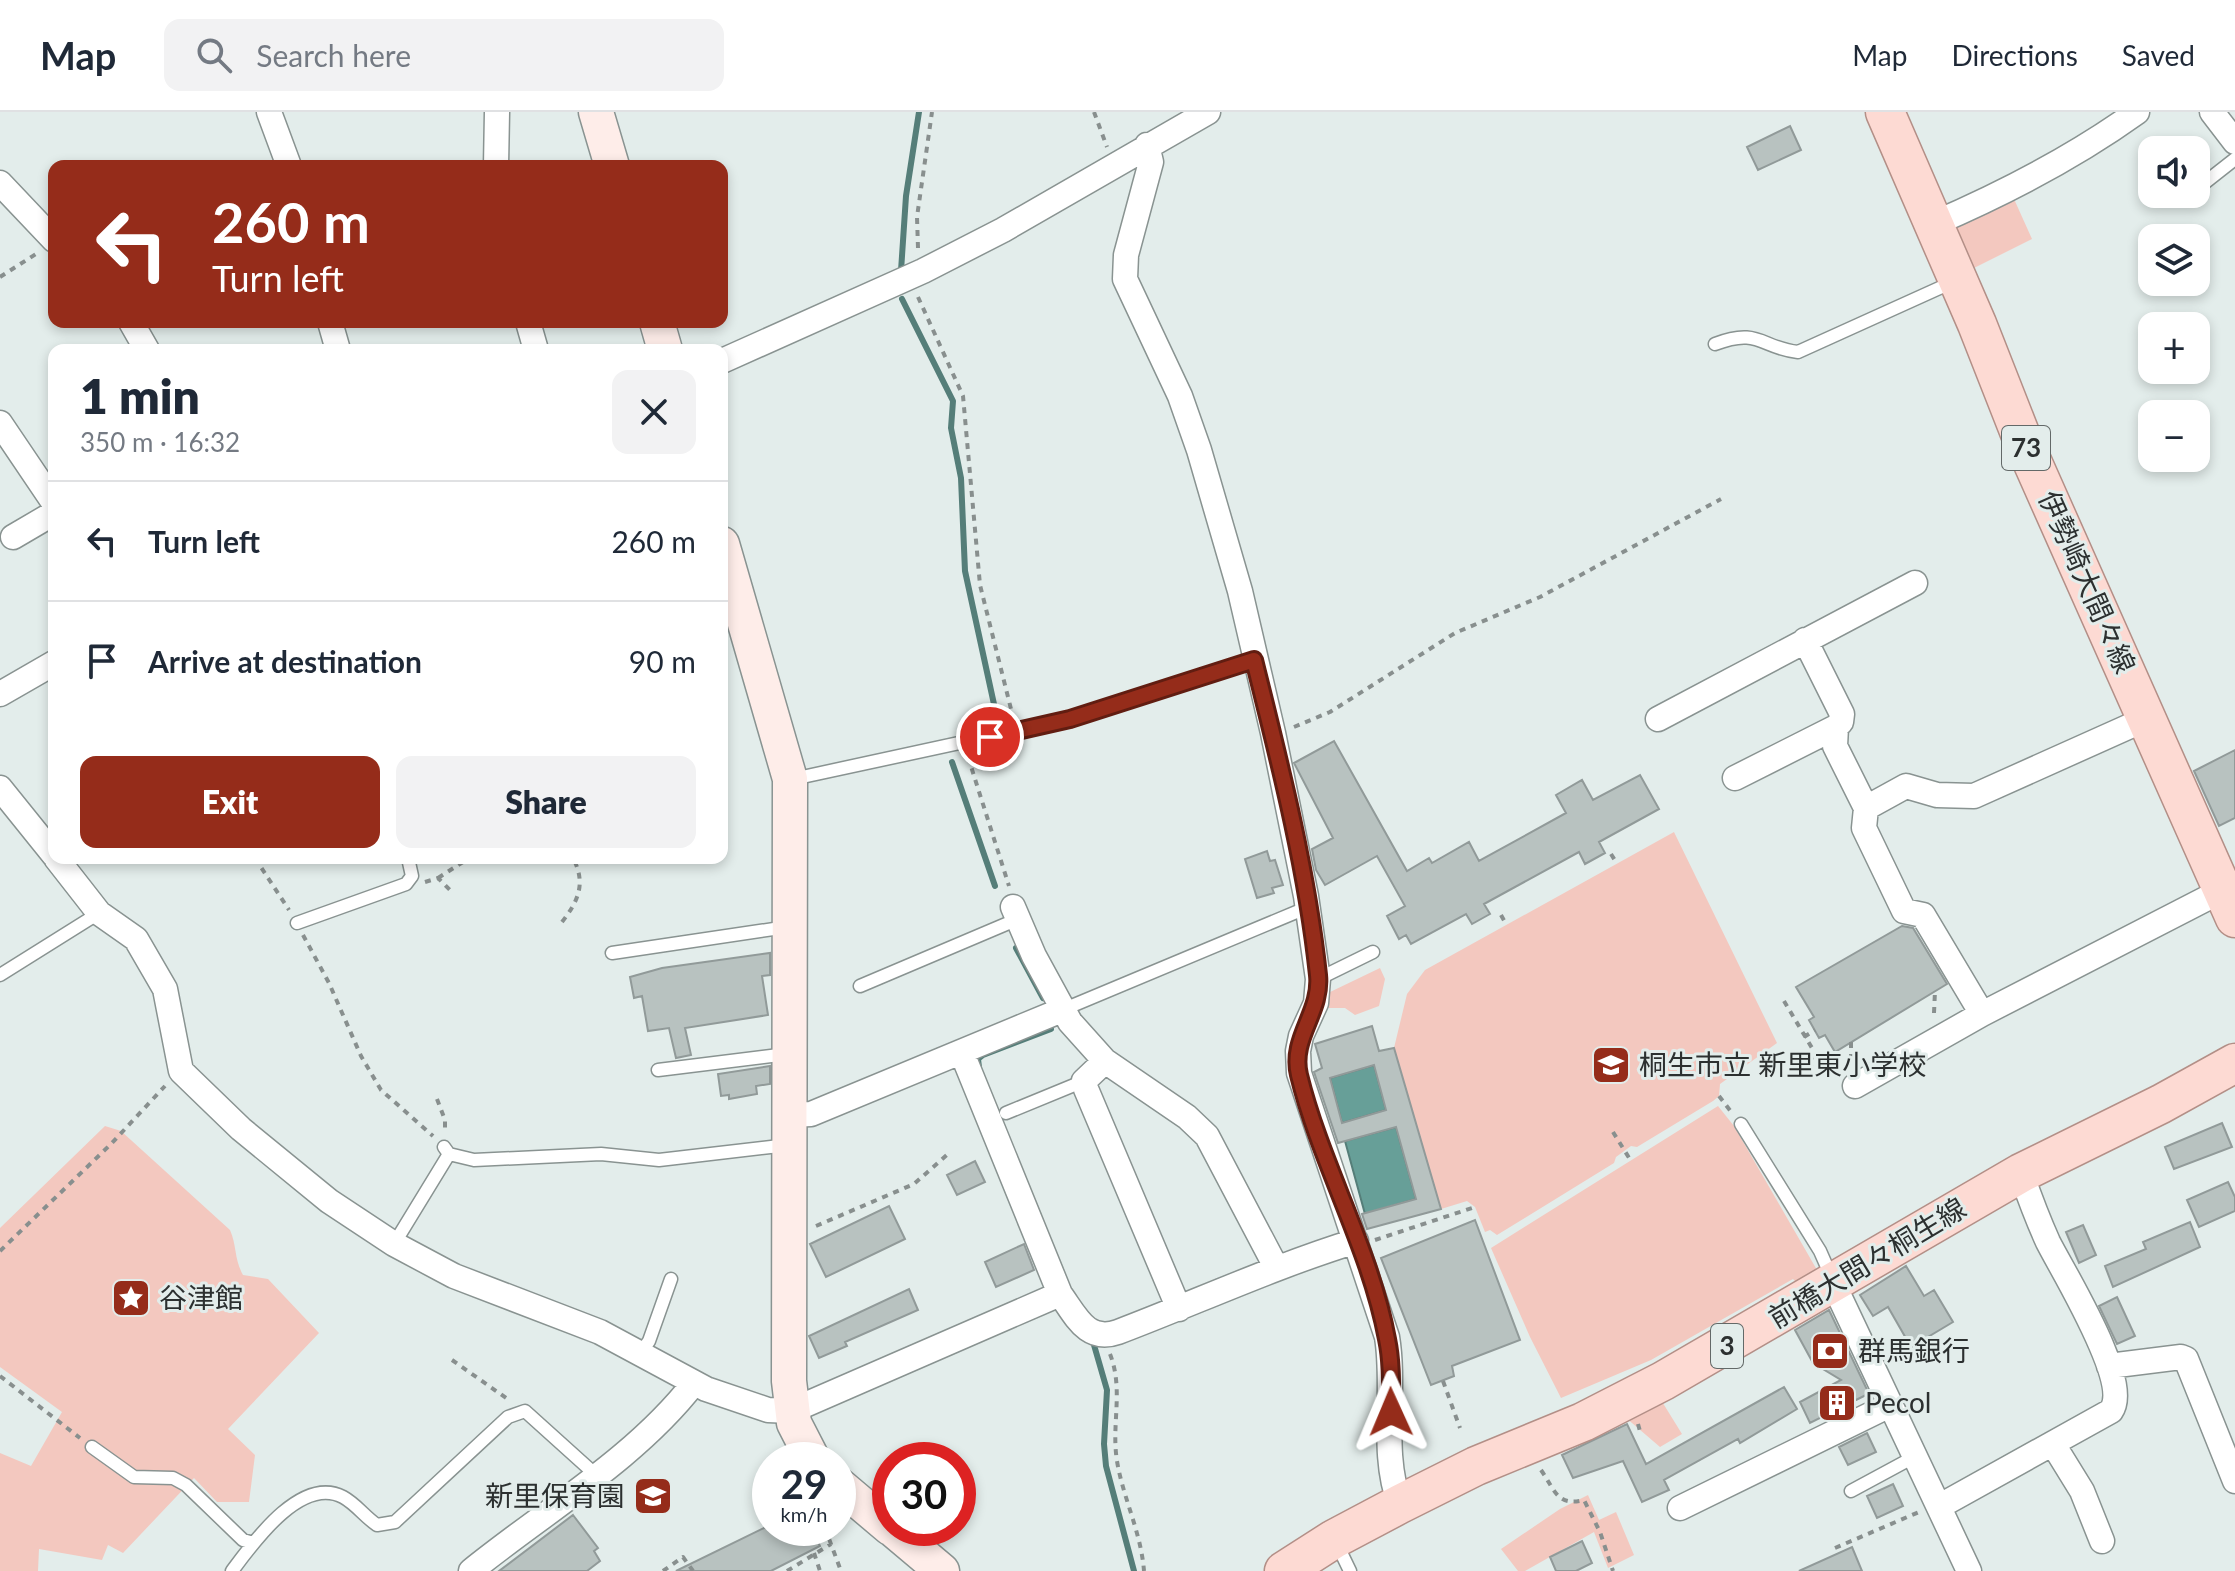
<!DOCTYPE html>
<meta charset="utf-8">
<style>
:root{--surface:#fff;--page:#f2f2f3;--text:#1f2937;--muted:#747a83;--line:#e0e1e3;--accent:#952c1a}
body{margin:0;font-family:Lato,"Noto Sans JP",sans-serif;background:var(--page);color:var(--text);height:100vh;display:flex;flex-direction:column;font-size:30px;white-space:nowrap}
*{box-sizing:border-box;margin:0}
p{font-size:26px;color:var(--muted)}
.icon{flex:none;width:44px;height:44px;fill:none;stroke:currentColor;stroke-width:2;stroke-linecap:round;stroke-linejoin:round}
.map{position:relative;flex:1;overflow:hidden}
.sheet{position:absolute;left:48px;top:232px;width:680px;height:520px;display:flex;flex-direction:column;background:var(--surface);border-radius:16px;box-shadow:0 4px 12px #0003}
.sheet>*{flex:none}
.top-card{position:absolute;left:48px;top:48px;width:680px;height:168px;border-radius:16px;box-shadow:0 4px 12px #0003;background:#952c1a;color:#fff;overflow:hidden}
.controls{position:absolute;left:2138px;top:24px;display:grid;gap:16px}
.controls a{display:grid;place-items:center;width:72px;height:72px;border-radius:16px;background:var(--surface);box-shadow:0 4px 12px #0003;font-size:40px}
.speed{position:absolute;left:752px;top:1330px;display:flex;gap:16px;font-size:40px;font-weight:700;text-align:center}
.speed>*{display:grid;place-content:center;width:104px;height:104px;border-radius:50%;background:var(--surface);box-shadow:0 4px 12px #0003;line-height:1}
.speed small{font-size:20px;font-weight:400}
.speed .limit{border:12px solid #d22;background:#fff;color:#111}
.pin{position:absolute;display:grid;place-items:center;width:68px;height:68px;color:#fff;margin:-34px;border:4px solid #fff;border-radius:50%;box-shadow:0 2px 8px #0007}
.me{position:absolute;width:88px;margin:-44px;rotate:359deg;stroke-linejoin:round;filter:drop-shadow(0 0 6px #0008)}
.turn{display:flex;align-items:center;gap:28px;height:168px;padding:0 32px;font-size:36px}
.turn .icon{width:104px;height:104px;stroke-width:2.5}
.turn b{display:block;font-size:56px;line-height:68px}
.round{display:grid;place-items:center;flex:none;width:84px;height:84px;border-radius:16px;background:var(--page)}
.summary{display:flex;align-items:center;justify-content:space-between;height:136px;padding:0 32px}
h1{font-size:48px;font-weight:800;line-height:60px}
.button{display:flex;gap:16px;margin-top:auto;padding:16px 32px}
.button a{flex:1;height:92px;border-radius:16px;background:var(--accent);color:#fff;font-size:32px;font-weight:800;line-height:92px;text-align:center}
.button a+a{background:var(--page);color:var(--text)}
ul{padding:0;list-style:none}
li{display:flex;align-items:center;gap:24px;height:120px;padding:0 32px;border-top:2px solid var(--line)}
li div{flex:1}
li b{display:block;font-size:30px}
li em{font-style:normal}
header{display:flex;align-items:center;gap:48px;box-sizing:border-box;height:112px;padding:0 40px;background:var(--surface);border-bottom:2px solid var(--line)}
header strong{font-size:38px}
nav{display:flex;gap:44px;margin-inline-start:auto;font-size:28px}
.search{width:560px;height:72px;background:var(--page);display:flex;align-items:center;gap:20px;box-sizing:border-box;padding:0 28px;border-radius:16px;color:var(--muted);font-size:30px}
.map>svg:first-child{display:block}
</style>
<header>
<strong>Map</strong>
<div class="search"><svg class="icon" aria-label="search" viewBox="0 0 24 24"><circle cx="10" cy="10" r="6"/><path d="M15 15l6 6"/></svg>Search here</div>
<nav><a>Map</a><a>Directions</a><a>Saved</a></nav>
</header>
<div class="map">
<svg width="2235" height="1459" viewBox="0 0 2235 1459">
<rect width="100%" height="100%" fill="#e3edeb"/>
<path fill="#f3c8bf" d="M2014,87L2032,127L1964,161L1944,117Z
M1674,720L1777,931L1720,972L1719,984L1713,989L1637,1035L1631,1034L1616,1045L1614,1051L1497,1123L1490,1118L1485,1120L1475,1095L1467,1089L1441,1097L1394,936L1407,882L1425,858Z
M1380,856L1385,867L1379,894L1355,903L1345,896H1327L1328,881Z
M1718,994L1734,1014L1817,1158L1796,1170L1793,1167L1651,1248L1561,1286L1530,1225L1491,1136Z
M105,1014L121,1019L230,1118C237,1134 234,1147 243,1163L268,1167L319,1221L228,1317L255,1343L249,1390H217L194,1366L123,1441L108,1433L102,1448L39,1437L38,1459H0V1341L31,1354L62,1300L0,1255V1116Z
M1661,1288L1682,1322L1660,1335L1625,1305Z
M1588,1383L1599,1408L1616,1400L1634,1443L1608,1456L1594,1420L1525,1459H1518L1501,1437L1560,1397Z"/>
<path fill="#679f98" stroke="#557e79" stroke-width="2" d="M1374,953L1386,998L1342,1011L1330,966Z
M1396,1015L1416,1087L1365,1102L1345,1029Z"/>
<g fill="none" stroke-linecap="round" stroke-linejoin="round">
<path stroke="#557e79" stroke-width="6" d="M901,159L906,84L919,0
M902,187L953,289L951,316L961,366L965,459L997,606
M952,650L995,774
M1016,836L1043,886
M979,955L978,947L983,943L1051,917
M1094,1233L1107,1278L1104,1332L1106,1354L1134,1459"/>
</g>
<path fill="#b8c2c0" stroke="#919a99" stroke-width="2" fill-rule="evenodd" d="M1790,14L1801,38L1758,58L1747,35Z
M1334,629L1407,759L1429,746L1432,751L1469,730L1479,749L1566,701L1556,683L1582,668L1593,688L1640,663L1659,697L1599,730L1605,741L1585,752L1579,740L1484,792L1490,802L1472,812L1466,802L1411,832L1406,823L1399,827L1387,804L1405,794L1377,744L1325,773L1316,758L1312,737L1333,726L1294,651Z
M2235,638V706L2219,714L2194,659Z
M1267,739L1270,749L1275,748L1283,773L1272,776L1274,781L1257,786L1245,747Z
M1902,814L1913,816L1947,872L1835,940L1825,923L1819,926L1809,908L1814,905L1796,875Z
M770,841V863L762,864L768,903L685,916L691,943L676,946L669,916L648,919L642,884L634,886L630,865L662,856Z
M1372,914L1379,939L1394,936L1441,1097L1367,1117L1362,1102L1416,1087L1396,1015L1338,1031L1314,960L1322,956L1315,932ZM1374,953L1386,998L1342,1011L1330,966Z
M770,954V972L756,974L757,982L729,987V983L721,984L718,962Z
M2222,1011L2232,1035L2174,1057L2165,1035Z
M975,1049L985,1070L957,1083L947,1063Z
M2228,1070L2235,1085V1099L2199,1115L2187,1088Z
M889,1094L905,1127L826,1165L810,1132Z
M1475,1108L1520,1228L1452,1254L1454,1264L1431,1273L1381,1146Z
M2190,1110L2200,1135L2113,1175L2105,1154L2146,1137L2143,1130Z
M2083,1113L2096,1143L2079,1151L2066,1120Z
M1024,1132L1034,1158L996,1175L985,1150Z
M1906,1154L1924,1184L1934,1178L1953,1210L1911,1235L1888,1195L1873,1204L1860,1183Z
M909,1177L918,1198L845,1230L847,1234L819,1246L809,1224Z
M2117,1185L2135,1224L2117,1232L2099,1194Z
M1829,1198L1871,1286L1866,1283L1810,1311L1800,1290L1841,1268L1813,1251L1795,1218Z
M1784,1275L1797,1297L1740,1331L1738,1327L1664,1368L1669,1378L1642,1390L1623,1349L1573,1366L1562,1343L1627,1312L1646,1352Z
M1867,1321L1876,1340L1848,1353L1839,1335Z
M1893,1372L1903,1394L1877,1406L1867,1384Z
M573,1403L598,1436L594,1439L600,1449L587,1459H499Z
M764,1416H812L820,1434L771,1459H676Z
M1582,1429L1592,1451L1576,1459H1556L1550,1445Z
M1852,1435L1862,1459H1799Z"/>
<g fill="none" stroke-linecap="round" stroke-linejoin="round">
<g stroke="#899391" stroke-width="15">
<path id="lane" d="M2198,76L2235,47
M1715,232C1759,215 1761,236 1798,240L1955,169
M793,667L1070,607L1254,548
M297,811L406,772L412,764L408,746
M612,841L787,815
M0,863L99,801
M1318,867L1373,840
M860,874L1018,807
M1062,898L1306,796
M658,958L787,942
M1006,1001L1084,969
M1741,1012L1820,1139L1831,1164
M444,1035L449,1042L474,1048L601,1042L659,1048L788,1033
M394,1132L449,1042
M640,1242L649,1229L671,1167
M92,1335L134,1365L173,1366L186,1373L243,1428L253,1431
M1851,1379L1914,1345
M1336,1430L1350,1459
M232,1459C253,1431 301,1363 343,1385C356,1392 365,1405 377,1413L395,1410L508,1305L525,1299L596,1363"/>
</g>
<g stroke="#899391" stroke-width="27">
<path id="street" d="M269,0L289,54
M2212,0L2235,30
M1147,33L1151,50L1126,143L1125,167L1180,284L1199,338L1240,479L1273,621L1306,784L1318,867L1316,891L1301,924L1298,939L1299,961L1387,1225C1396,1279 1380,1341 1400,1392
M496,54L497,0
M0,71L54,128
M1933,112C2005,81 2073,46 2137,0
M131,210L147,238
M330,210L338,238
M528,210L536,238
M722,249L923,159L1003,118L1208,0
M0,311L54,391
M13,425L54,401
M1805,528L1842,602L1841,610L1836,615L1835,634L1866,696L1864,716L1904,799L1923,803L1982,902
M0,582L54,551
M1658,607L1915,471
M1735,666L1836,615
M0,676L54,743
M1866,696L1906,674L1937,683L1974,684L2148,606
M56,746L99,801L136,827L165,877L181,959L241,1017L329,1089L394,1132L454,1164L600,1220L706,1277L768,1298L791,1299L1060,1182
M1013,795L1034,844L1070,910L1105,949L1187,1005L1207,1024L1276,1155
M962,941L1060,1182C1076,1204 1087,1231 1118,1220C1197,1190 1275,1154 1356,1129
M1105,949L1084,969L1086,977L1179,1197
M1855,974L1982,902L2223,778
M791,1003L811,1002L1062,898
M1833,1171L1969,1459
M2109,1254L2181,1245L2186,1247L2235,1369
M2053,1332L2082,1379L2102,1429
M1940,1394L2111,1299C2132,1270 2063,1160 2048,1130C2038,1108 2029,1084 2021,1061
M1680,1396L1890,1293
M471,1459C545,1399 635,1347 694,1271"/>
</g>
<g stroke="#899391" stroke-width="37">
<path id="secondary" d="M596,0L612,54
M657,210L665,238
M722,432L790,667L789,1269L794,1311L813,1348
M838,1372L890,1416
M891,1416L942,1459"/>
</g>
<g stroke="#b38f87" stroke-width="41">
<path id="primary" d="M1885,0L1977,212L2023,329L2235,806
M1284,1459L1334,1427L1400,1392L1476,1354L1583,1310L1663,1269L2021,1061L2161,992L2235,951"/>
</g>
<path stroke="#888f8e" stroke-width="4" stroke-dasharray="6 6" stroke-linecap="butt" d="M1094,0L1107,35
M918,136L917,105L932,0
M0,165L39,140
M918,185L963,284L980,473L1013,605
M1294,615L1330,600L1455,521L1540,485L1721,387
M968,645L1009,774
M1611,742L1616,750
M255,746L289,798
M438,766L463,750L478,746
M425,770L438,766L453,781
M1501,803L1506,812
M562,810C579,788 586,771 573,746
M303,823L329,871L361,944L381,978L433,1024
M1784,889L1812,936L1811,955
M1934,901L1935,879
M1804,925L1815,918
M1851,930V951
M1719,984L1732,1001
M437,987L445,1008V1021
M1613,1020L1631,1049
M816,1114L914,1072L949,1041
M1375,1128L1475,1095
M0,1139L111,1032L165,974
M1110,1242C1124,1278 1111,1312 1117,1349C1123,1386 1141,1420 1144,1459
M452,1248L509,1288
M0,1264L80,1326
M1443,1269L1460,1316
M1638,1312L1641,1323
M1541,1358C1555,1378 1557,1395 1584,1388L1600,1420L1613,1459
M825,1416L841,1459
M1835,1436L1919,1400
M814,1441L820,1459
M663,1459L683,1445L693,1459
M787,1459L831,1432"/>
<use href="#lane" stroke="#fff" stroke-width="12"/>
<use href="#street" stroke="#fff" stroke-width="24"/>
<use href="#secondary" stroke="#feede9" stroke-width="34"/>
<use href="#primary" stroke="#fddad3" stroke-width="38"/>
</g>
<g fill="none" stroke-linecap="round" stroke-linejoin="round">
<g stroke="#611d11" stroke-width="20">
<path id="route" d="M990,625L1070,607L1254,548C1280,652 1307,758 1318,863C1322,900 1290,926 1299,963C1321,1053 1370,1136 1387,1227C1392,1251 1391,1276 1391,1300"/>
</g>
<use href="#route" stroke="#952c1a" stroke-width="14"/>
</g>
<defs>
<g id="school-square" transform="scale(2)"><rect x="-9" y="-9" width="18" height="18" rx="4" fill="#952c1a" stroke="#e3edeb"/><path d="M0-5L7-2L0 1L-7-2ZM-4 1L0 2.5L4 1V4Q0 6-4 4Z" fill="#fff"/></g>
<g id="sight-square" transform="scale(2)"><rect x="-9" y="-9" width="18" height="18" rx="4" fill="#952c1a" stroke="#e3edeb"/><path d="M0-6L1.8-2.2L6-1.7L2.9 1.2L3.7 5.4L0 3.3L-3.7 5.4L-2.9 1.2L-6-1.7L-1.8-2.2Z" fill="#fff"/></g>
<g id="bank-square" transform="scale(2)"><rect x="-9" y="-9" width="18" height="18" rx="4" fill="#952c1a" stroke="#e3edeb"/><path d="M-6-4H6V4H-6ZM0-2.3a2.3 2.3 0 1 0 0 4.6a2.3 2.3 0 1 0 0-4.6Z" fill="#fff"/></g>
<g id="building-square" transform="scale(2)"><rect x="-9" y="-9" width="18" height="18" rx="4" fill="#952c1a" stroke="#e3edeb"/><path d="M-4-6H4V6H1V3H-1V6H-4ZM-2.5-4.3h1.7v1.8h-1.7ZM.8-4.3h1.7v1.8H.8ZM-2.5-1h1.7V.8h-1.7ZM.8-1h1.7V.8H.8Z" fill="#fff"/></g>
</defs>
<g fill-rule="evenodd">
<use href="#school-square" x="1611" y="953"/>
<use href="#sight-square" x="131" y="1186"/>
<use href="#bank-square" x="1830" y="1239"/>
<use href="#building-square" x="1837" y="1291"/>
<use href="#school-square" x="653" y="1384"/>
</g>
<g text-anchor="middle" stroke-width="6" stroke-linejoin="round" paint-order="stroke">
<g fill="#e3edeb" stroke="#636968" stroke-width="2">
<rect x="2002" y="314" width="48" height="44" rx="6"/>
<rect x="1711" y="1212" width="32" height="44" rx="6"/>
</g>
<g font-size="26" font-weight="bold" fill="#2c3030">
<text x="2026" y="345">73</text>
<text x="1727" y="1243">3</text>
</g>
<g font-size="28" fill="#2c3030" stroke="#e3edeb">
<text transform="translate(2087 470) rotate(66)" y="10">伊勢崎大間々線</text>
<text transform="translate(1867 1151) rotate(-31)" y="10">前橋大間々桐生線</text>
</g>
<g font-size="28" fill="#2c3030" stroke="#e3edeb" text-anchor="start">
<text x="1639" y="963">桐生市立 新里東小学校</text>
<text x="159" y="1196">谷津館</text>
<text x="1858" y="1249">群馬銀行</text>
<text x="1865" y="1301">Pecol</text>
<text x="625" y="1394" text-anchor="end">新里保育園</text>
</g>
</g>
</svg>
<div class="controls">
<a><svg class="icon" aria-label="sound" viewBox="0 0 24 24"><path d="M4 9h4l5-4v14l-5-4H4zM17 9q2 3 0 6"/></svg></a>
<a><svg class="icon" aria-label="layers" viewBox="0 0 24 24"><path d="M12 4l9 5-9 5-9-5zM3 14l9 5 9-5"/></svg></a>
<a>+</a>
<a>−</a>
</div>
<div class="speed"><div>29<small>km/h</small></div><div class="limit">30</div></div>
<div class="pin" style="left:990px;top:625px;background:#d93025"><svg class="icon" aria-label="arrive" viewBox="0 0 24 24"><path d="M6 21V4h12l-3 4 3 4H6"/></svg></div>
<svg class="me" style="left:1391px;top:1300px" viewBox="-20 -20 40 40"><path d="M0-17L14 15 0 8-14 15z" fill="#952c1a" stroke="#fff" stroke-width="4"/></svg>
<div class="top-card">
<div class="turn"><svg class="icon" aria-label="left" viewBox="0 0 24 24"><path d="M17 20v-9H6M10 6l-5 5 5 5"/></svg><div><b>260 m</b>Turn left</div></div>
</div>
<section class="sheet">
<div class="summary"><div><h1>1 min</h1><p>350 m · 16:32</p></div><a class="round"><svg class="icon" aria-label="close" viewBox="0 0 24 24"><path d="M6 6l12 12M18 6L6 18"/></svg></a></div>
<ul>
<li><svg class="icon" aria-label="left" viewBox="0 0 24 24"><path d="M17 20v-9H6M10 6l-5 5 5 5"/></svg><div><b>Turn left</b></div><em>260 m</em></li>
<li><svg class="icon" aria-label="arrive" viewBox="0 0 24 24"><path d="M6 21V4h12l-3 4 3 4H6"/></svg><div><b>Arrive at destination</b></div><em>90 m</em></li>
</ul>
<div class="button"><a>Exit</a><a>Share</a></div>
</section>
</div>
